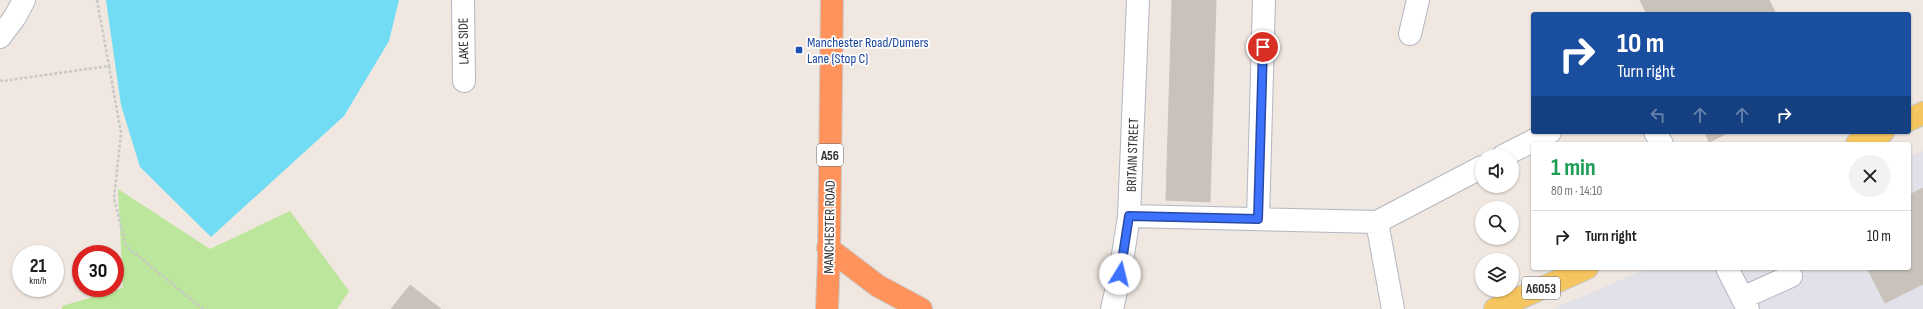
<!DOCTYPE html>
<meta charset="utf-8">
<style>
:root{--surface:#fff;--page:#f2f2f2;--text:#222;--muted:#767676;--line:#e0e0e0}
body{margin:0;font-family:"Sofia Sans Condensed",sans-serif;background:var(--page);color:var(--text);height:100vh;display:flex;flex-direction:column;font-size:15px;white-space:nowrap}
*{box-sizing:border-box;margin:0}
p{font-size:13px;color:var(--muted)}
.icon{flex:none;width:22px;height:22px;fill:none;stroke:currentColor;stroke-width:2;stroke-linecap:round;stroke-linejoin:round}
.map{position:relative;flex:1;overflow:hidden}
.sheet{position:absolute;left:1531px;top:142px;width:380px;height:128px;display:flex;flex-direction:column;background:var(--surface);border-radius:4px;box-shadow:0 1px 3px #0004}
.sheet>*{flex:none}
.guide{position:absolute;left:1531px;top:12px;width:380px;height:122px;border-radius:4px;box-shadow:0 1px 3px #0004;background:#1a4fa0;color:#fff;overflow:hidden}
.controls{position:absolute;left:1475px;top:149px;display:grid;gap:8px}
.controls a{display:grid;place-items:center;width:44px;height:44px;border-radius:50%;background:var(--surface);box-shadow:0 1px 3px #0004;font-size:20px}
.speed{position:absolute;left:12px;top:245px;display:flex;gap:8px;font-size:20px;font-weight:700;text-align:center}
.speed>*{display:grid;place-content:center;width:52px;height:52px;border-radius:50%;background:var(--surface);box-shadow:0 1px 3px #0004;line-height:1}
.speed small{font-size:10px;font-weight:400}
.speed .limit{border:6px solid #d22;background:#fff;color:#111}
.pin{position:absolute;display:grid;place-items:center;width:34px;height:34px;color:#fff;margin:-17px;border:2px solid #fff;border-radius:50%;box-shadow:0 1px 4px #0007}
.me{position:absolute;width:44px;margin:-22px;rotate:9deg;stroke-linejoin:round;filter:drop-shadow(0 0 3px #0008)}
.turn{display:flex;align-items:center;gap:14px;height:84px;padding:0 20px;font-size:18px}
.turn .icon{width:52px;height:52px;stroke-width:2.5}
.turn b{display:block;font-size:28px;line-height:34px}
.lanes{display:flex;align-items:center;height:38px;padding:0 20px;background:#0003;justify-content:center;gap:20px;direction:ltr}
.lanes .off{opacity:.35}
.round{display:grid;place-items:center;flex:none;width:42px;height:42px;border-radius:21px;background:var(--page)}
.summary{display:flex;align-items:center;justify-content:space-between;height:68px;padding:0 20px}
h1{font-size:24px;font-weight:700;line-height:30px;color:#1e9e55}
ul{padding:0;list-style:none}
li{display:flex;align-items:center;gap:12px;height:52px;padding:0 20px;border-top:1px solid var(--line)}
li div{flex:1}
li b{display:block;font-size:15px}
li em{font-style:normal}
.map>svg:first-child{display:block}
</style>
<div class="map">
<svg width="1923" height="309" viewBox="0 0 1923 309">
<rect width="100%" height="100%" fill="#efe7e0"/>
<path fill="#e2e0e8" d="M1923,151V309H1553L1649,268H1909V157Z"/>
<path fill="#bce69b" d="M118,189L210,249L290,211L349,291L337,309H62V306L123,288Z"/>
<path fill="#71dcf3" d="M106,0H399L389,41L344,116L211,237L140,167L121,105Z"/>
<path fill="#c8c2bb" stroke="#cbc3b9" d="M1172,0H1216L1210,202L1166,200Z
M1640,0H1769L1776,14H1647Z
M1705,132H1730L1709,142Z
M1923,188V284L1885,303L1867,268H1909V195Z
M410,285L441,309H391Z"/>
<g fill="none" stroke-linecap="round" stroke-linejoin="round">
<g stroke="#b3b7c1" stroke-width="24">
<path id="minor" d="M463,0L464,81
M1410,34L1418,0
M0,37L15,17L24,0
M1655,132L1662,144
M1503,156L1550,132
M1129,216L1377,222L1482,167
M1258,219L1264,0
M1377,222L1393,309
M1727,268L1748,309
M1742,298L1791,276
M1112,309L1120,274L1129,216L1138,0"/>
</g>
<g stroke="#c8c8c8" stroke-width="24">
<path id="major" d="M1909,120L1923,113
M1857,144L1883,132
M1495,309L1587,268"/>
</g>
<g stroke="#c8c8c8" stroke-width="24">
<path id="highway" d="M828,248L878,286L921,309
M827,309L829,256L832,0"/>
</g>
<path stroke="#c8c8c8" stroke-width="2.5" stroke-dasharray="3 2" stroke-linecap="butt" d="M97,0L109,66
M0,80L2,81L109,66L121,133L114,198L126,246L203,309"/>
<use href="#minor" stroke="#fff" stroke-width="22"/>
<use href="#major" stroke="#f5c55f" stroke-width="22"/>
<use href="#highway" stroke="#ff935b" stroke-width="22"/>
</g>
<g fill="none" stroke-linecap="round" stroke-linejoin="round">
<g stroke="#284aa6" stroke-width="10">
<path id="route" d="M1120,274L1129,216L1258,219L1263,47"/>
</g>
<use href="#route" stroke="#3d72ff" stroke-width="7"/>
</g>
<rect fill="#1a4fb4" stroke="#fff" stroke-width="1.5" x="795" y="46" width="8" height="8" rx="2"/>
<g text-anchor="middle" stroke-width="3.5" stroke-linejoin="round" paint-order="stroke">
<g fill="#fff" stroke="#6c6c6c" stroke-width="1">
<rect x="817" y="144" width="26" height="22" rx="3"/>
<rect x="1522" y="277" width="38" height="22" rx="3"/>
</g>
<g font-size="13" font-weight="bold" fill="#2d2d2d">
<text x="830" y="160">A56</text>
<text x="1541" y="293">A6053</text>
</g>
<g font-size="14" fill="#2d2d2d" stroke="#fff">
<text transform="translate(463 41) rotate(-91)" y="5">LAKE SIDE</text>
<text transform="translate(1132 155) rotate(-88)" y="5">BRITAIN STREET</text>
<text transform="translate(829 227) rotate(-89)" y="5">MANCHESTER ROAD</text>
</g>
<g font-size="14" fill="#164399" stroke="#fff" text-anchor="start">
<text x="807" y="47">Manchester Road/Dumers<tspan x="807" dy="16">Lane (Stop C)</tspan></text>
</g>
</g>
</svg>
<div class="controls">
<a><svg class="icon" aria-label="sound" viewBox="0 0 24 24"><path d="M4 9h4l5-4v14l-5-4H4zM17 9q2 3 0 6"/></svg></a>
<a><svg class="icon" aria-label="search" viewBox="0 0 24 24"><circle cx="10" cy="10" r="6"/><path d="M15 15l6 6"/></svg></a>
<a><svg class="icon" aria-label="layers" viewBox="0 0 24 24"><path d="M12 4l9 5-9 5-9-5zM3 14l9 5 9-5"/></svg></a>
</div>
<div class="speed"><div>21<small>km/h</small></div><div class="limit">30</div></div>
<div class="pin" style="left:1263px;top:47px;background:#d93025"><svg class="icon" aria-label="arrive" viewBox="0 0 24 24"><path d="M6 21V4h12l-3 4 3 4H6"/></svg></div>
<svg class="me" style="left:1120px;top:274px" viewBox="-20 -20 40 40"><circle r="19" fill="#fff"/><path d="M0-13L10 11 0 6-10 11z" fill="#3d72ff"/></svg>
<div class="guide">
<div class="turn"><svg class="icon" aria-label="right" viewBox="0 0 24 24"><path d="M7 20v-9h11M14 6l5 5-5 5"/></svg><div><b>10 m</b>Turn right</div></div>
<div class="lanes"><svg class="icon off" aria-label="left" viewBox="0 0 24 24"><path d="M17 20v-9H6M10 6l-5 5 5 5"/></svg><svg class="icon off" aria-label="ahead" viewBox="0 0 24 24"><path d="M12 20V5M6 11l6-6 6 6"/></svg><svg class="icon off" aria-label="ahead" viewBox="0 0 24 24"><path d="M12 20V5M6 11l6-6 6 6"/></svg><svg class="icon" aria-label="right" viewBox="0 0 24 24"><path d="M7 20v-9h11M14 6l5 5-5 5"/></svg></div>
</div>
<section class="sheet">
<div class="summary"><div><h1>1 min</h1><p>80 m · 14:10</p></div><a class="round"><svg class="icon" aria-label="close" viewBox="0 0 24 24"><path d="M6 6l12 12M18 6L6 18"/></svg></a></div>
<ul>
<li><svg class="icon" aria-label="right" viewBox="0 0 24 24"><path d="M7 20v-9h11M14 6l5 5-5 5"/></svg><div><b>Turn right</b></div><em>10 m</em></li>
</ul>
</section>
</div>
